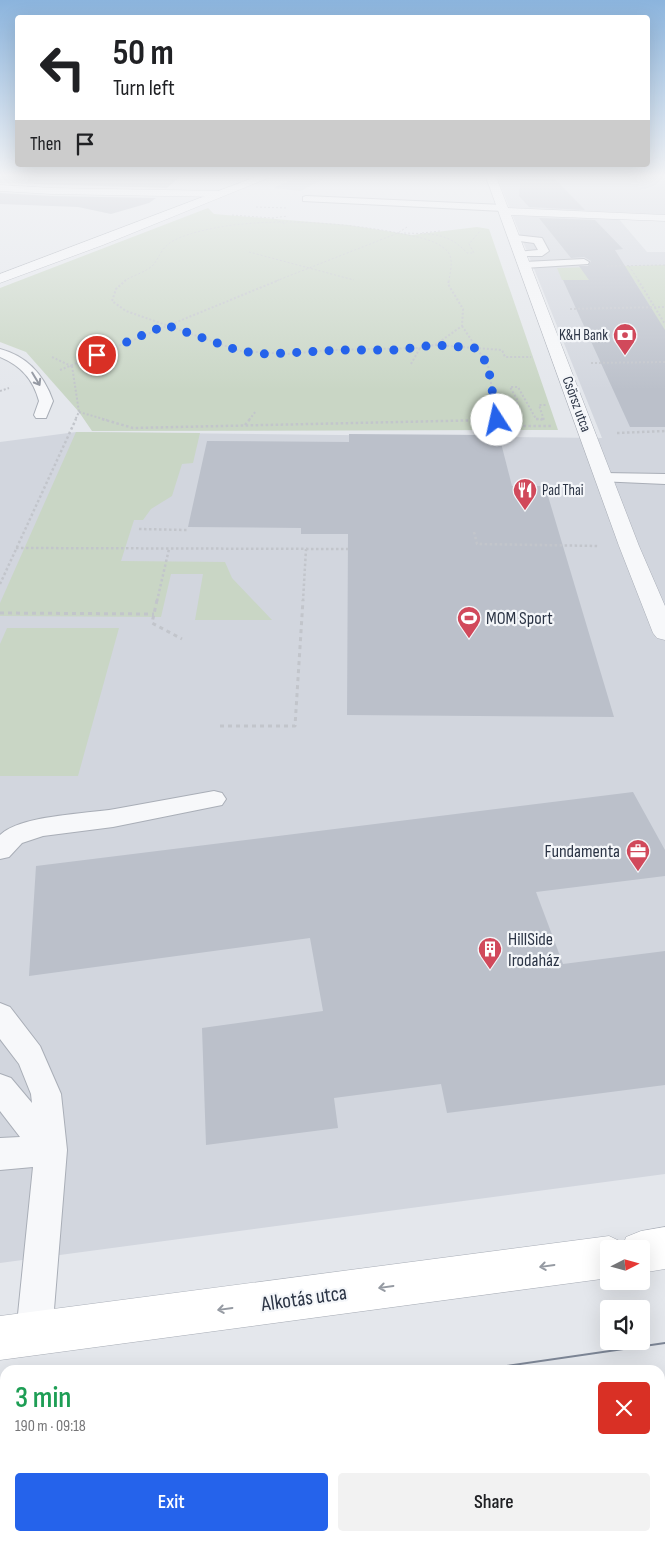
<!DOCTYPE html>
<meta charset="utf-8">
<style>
:root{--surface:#fff;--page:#f2f2f2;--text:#202124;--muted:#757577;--accent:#2563eb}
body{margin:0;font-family:"Sofia Sans Condensed",sans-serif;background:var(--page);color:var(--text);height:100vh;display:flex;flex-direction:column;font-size:19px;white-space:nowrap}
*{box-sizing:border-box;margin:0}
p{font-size:16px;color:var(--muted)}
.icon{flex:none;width:28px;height:28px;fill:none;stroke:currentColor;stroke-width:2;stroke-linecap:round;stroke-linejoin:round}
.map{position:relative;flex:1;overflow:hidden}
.details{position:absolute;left:0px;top:1365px;width:665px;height:176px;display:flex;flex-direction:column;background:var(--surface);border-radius:15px 15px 0 0;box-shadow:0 5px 20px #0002}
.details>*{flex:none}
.guide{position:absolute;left:15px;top:15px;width:635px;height:152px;border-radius:5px;box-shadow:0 5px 20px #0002;background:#fff;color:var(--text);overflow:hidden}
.needle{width:32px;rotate:84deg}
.tools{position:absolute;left:600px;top:1240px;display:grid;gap:10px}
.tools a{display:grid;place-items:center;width:50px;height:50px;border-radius:5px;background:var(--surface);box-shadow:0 5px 20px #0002;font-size:25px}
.pin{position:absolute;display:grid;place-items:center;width:42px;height:42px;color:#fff;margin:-21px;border:2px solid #fff;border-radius:50%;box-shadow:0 1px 5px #0007}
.me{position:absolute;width:55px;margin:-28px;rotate:350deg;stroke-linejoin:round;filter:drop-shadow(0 0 4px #0008)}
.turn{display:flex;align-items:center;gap:18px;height:105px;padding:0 15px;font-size:22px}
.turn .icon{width:65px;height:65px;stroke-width:2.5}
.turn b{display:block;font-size:35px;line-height:42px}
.then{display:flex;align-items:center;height:48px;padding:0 15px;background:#0003;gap:10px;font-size:19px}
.round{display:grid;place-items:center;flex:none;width:52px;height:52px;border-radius:5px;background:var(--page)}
.head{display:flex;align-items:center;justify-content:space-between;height:85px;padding:0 15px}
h1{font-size:30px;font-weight:600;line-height:38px;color:#1e9e55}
.action{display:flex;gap:10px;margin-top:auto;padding:10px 15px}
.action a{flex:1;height:58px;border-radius:5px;background:var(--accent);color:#fff;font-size:20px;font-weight:600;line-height:58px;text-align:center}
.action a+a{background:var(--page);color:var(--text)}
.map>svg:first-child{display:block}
</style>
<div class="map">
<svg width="665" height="1541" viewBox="0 0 665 1541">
<rect width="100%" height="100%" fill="#e4e7ec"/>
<path fill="#d2d6de" d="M305,174H332L301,191L273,188Z
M496,174H627L665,177V220L618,218L647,252H665V1174L0,1263V442L76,432L602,438Z"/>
<path fill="#c9d6c5" d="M208,208L214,214L348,225L412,235L477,227L489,229L558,430L92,431L79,412L26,352L0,342V288Z
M665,265V331L634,280H562L557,268Z
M76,432L200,433L193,463L182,464L172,496L151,509L143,520H134L121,561L225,562L232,578L272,620H195L203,574H171L161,617L0,616V603Z
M7,628H119L78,776H0V644Z"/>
<path fill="#bbc0ca" d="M0,174H183L167,188L0,183Z
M521,175L553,177L585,210L529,207L519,196Z
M0,193L52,196L156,198L149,203L111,214L78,207L0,204Z
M539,218L595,220L623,249L615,250L665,330V427H630L563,280H589L579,266H588L591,261L584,257L571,258Z
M349,434L487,435L488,443H501L512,486H545L614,717L347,715L348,534H301V528L188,527L207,441L349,442Z
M633,792L665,850V876L536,892L563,964L665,951V1085L447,1113L441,1084L334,1098L338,1128L206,1145L202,1028L323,1011L310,938L29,976L36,866Z"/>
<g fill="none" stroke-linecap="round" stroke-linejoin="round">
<g stroke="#a9aeb7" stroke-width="2">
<path id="service" d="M306,196L503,205L508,208L503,211L303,201V197Z
M515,235L542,238L549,251L542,256H517L516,254L517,252L538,250L534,243L512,240V236Z
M584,259L589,262L588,264L524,268L519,265L524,262Z
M0,349C27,356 44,375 53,401L46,418H36L34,415L39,401C33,379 21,366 0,357Z
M604,473L665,474V484L598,481L596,478L598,475Z
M214,791L222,793L226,799L222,805L113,827L43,836L22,843L9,857L0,859V835C21,815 86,814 115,809C148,803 181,797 214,791Z
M0,1003L10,1007L40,1046L61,1094L67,1150L52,1334L47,1347L34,1352L21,1347L16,1334L33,1167L0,1170V1138L20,1137L0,1111V1074L11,1078L32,1103L31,1094L19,1064L0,1039Z"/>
</g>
<g stroke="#a9aeb7" stroke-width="1">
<path id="minor" d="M485,174H495L508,208L665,215V221L511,215L639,546L665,606V640L657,638L653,633L619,546Z
M0,185L52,188L221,191L226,194L221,197L52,194L0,191Z"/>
</g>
<g stroke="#a9aeb7" stroke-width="1">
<path id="tertiary" d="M263,174H278L103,245L0,283V274Z"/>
</g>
<g stroke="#a9aeb7" stroke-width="1">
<path id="secondary" d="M665,1227V1269L641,1273V1249H609V1278L0,1360V1316L609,1236L624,1243L626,1237L641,1231Z
M665,1477V1525L660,1526V1478Z
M454,1536H525L523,1541H452Z"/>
</g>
<path stroke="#c2c5cb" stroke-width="1" stroke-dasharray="2 2" stroke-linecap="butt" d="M256,207L287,208
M232,215L272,218L285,224
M272,218L288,216
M404,233C431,234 448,232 467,253H474L469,244L480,231
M422,233L440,231
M249,252L354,280
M607,266L665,265
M629,266L639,281
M124,281C132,276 143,273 151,267C156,263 158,257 162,251C167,243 177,238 187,235C247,215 341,221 403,234C417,237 438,240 448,252C454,260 450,272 449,281
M276,281L398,233L407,227"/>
<path stroke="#c2c5cb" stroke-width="2" stroke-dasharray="2 2" stroke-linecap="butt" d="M126,280L116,289L112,301L126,311L240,351L288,354L330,350L420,348L435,345L462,326L463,309L448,284L449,280
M638,280L665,324
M570,309L665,307
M462,326L488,365L497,420H500
M435,345L502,350L505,357H531
M52,357L71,366
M591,363L665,362
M411,364L420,348
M72,366L79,412L75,420
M60,370L279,280
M0,391L9,388
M79,412L107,420
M249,420L256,411
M481,420H497
M516,420L517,399L510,387H518L536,419L544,420L539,405H546"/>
<path stroke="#c2c5cb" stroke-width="2.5" stroke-dasharray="2.5 2.5" stroke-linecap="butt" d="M102,419L133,428L488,420H497L504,426H553
M497,419L516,421V419
M536,419H544
M245,425L250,419
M617,433L665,431
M139,529L187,530
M474,532L477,544L599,546
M16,548L348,549
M0,584L76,419
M157,601L169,549
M303,601L306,549"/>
<path stroke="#c2c5cb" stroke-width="3" stroke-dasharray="4 4" stroke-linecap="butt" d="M157,600L152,623L182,639
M0,613L154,614
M220,726H295L303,600"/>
<use href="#service" fill="#f7f8fa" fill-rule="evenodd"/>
<use href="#minor" fill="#f7f8fa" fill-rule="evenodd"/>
<use href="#tertiary" fill="#f7f8fa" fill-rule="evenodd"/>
<use href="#secondary" fill="#fff" fill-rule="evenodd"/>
<path stroke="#7d8696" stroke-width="2" d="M479,1370L665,1343
M660,1384L665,1383
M0,1439L5,1438
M0,1479H5"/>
</g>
<defs><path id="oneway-shaft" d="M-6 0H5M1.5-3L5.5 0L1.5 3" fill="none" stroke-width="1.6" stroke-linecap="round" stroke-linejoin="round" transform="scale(1.25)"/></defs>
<use stroke="#9196a0" href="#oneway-shaft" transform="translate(36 379) rotate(59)"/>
<g stroke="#959aa2">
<use href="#oneway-shaft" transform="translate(547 1266) rotate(172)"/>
<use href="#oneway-shaft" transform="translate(386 1287) rotate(172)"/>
<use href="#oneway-shaft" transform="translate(225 1309) rotate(172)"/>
</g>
<linearGradient id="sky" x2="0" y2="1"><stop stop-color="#8bb4dd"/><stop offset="0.45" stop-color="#f3f4f6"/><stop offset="1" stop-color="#f3f4f6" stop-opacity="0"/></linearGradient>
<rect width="665" height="390" fill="url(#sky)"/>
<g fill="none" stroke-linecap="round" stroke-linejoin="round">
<path stroke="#2563eb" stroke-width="9" stroke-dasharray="0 16.2" d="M97,355L166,325L240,351L266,354L342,350H395L435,345L476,348L488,365L497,420"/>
</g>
<defs>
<g id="bank-pin" transform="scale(1.25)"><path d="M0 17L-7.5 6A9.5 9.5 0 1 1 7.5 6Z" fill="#d1495b" stroke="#f4f6f9"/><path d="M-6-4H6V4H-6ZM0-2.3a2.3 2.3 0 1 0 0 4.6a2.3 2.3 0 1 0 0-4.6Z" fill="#fff"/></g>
<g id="restaurant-pin" transform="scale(1.25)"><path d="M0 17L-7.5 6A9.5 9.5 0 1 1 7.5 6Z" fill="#d1495b" stroke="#f4f6f9"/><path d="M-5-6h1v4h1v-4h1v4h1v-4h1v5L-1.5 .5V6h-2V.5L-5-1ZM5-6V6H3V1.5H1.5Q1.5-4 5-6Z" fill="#fff"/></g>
<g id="stadium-pin" transform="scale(1.25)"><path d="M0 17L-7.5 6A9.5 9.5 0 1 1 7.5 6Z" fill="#d1495b" stroke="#f4f6f9"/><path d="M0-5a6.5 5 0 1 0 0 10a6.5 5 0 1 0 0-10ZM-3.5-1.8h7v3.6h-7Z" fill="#fff"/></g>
<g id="office-pin" transform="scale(1.25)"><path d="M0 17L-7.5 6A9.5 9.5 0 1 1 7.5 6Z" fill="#d1495b" stroke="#f4f6f9"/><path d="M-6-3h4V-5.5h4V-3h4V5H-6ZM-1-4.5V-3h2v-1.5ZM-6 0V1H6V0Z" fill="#fff"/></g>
<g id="building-pin" transform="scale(1.25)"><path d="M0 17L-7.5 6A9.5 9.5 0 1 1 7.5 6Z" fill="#d1495b" stroke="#f4f6f9"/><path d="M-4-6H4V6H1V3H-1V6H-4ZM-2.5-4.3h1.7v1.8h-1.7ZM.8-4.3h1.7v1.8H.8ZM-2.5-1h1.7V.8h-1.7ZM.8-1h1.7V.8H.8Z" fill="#fff"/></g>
</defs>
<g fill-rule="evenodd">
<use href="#bank-pin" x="625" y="335"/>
<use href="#restaurant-pin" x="525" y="490"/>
<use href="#stadium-pin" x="469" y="618"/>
<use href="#office-pin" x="638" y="851"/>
<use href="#building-pin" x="490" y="949"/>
</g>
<g text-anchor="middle" stroke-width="4.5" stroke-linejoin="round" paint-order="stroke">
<g font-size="15" fill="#2b3445" stroke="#f4f6f9" text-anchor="end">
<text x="608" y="340">K&amp;H Bank</text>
<text x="542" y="495" text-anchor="start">Pad Thai</text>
</g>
<g font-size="15" fill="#2b3445" stroke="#f4f6f9">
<text transform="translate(577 404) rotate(70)" y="5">Csörsz utca</text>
</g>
<g font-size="18" fill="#2b3445" stroke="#f4f6f9" text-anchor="start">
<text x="486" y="624">MOM Sport</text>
<text x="620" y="857" text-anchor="end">Fundamenta</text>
<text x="508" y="945">HillSide<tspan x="508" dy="21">Irodaház</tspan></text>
</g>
<g font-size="21" fill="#2b3445" stroke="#f4f6f9">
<text transform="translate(304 1298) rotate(-8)" y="7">Alkotás utca</text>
</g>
</g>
</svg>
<div class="tools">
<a><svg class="needle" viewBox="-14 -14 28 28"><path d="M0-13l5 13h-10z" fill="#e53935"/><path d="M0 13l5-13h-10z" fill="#757577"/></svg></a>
<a><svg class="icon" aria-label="sound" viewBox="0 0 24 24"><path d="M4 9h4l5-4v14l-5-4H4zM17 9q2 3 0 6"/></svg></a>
</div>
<div class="pin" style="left:97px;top:355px;background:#d93025"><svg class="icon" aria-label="arrive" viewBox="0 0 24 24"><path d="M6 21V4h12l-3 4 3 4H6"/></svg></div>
<svg class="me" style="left:497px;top:420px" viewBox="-20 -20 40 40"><circle r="19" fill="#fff"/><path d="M0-13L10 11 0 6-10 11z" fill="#2563eb"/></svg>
<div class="guide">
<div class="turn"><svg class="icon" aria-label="left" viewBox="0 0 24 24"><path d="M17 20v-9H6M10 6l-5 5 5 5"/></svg><div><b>50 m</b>Turn left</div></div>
<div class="then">Then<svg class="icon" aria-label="arrive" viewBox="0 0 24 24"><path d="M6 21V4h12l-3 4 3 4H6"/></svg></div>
</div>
<section class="details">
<div class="head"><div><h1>3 min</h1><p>190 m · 09:18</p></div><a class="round" style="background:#d93025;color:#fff"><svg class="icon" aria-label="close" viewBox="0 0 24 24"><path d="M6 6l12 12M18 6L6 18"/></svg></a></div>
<div class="action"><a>Exit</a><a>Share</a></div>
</section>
</div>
